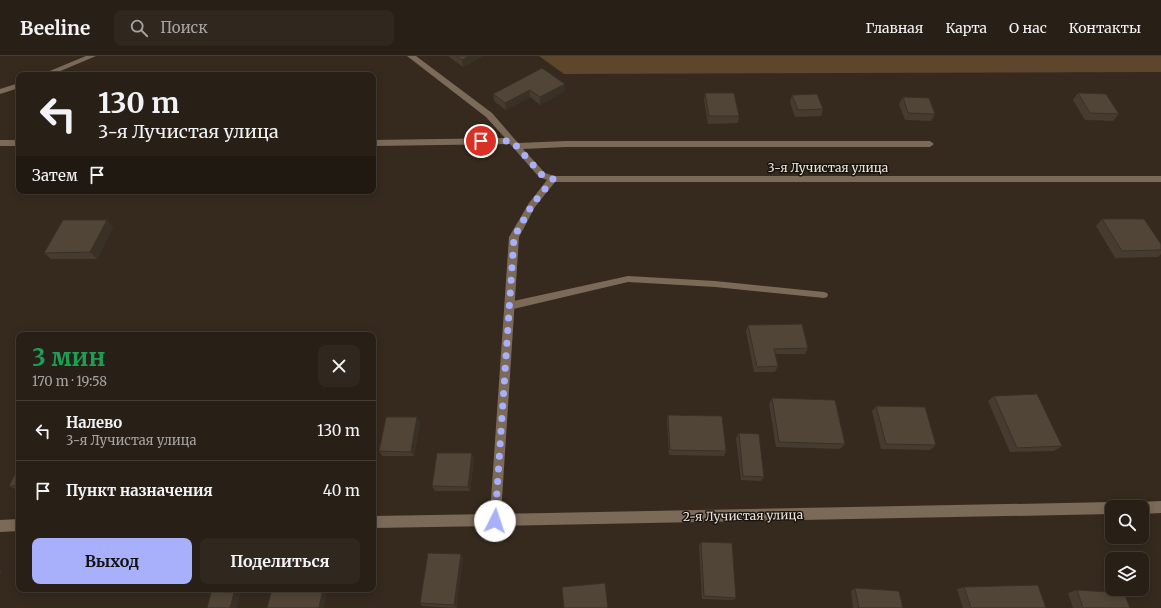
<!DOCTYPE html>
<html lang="ru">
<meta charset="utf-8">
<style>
:root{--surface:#282016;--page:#30281f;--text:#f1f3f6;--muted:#a5a3a1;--line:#443e35;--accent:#a8b0fc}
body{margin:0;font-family:Merriweather,serif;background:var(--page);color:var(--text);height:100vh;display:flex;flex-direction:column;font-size:15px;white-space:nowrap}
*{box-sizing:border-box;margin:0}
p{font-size:13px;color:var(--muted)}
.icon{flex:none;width:22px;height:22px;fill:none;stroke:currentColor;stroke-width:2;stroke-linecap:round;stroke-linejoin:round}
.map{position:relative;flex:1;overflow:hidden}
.side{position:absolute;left:16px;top:276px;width:360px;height:260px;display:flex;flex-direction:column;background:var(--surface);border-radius:8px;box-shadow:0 2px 10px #0003,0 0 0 1px var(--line)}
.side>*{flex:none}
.banner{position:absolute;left:16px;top:16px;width:360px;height:122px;border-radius:8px;box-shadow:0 2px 10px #0003,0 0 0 1px var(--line);background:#282016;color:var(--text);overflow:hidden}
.tools{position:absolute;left:1105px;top:444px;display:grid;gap:8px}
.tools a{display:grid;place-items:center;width:44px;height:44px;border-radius:8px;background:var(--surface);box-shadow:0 2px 10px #0003,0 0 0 1px var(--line);font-size:20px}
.pin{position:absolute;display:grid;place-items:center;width:34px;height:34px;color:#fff;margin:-17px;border:2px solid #fff;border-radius:50%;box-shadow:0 1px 4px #0007}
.me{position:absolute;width:44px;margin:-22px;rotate:4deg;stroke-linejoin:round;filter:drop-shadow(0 0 3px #0008)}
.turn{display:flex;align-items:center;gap:14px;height:84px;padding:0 16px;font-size:18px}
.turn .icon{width:52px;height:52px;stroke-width:2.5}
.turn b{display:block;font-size:28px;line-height:34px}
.then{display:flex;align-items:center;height:38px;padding:0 16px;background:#0003;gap:8px;font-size:15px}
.round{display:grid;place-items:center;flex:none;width:42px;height:42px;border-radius:8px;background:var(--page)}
.overview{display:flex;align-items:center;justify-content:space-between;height:68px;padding:0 16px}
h1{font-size:24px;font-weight:700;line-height:30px;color:#1e9e55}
.primary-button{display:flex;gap:8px;margin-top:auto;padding:8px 16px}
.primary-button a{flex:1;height:46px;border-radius:8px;background:var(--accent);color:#111;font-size:16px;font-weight:700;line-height:46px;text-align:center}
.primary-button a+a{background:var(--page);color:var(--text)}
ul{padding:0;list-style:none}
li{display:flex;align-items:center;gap:12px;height:60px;padding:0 16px;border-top:1px solid var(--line)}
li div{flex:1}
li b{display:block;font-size:15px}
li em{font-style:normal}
header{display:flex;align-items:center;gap:24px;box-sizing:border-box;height:56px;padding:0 20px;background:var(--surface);border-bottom:1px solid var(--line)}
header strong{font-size:19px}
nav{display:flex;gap:22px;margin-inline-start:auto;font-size:14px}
.search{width:280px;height:36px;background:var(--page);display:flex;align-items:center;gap:10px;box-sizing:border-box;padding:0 14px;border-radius:8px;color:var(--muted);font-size:15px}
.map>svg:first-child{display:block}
</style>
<header>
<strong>Beeline</strong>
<div class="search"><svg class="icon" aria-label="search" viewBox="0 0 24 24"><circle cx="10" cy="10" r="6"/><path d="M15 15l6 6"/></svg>Поиск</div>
<nav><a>Главная</a><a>Карта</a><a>О нас</a><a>Контакты</a></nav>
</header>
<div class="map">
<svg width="1161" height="552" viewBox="0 0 1161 552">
<rect width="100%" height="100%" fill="#362a1e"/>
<path fill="#5d462b" d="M539,0H1161V16L564,18Z"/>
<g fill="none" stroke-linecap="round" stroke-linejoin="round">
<path fill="#7b6a58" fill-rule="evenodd" d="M628,220L715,225L824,236L827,237L828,239L827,241L824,242L715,231L628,226L509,254L506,253L505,250L506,247L509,246Z"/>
<path fill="#7b6a58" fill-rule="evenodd" d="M86,0H96L51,19H40Z
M407,0H416L492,57L518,87L566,85H930L934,88L930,91H566L523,93L545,117L554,120H1161V126H555L535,151L519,181L501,458L1112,446L1116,448L1117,451H1112V458L498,470L495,471L492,470L373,472V460L490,458L509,181L529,147L547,124L539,121L510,88L373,90V84L505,82L486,61Z
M19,27V32L0,38V33Z
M0,84H19V90H0Z
M1161,445V457L1142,458V451H1137L1138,448L1142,446Z
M19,463V475L0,476V464Z"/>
</g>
<path fill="#463b2f" d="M448,0H483L463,11Z
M565,28V35L540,49L530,41L506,54L494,45L493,38Z
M705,37L739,60L738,67L708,68L704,44Z
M1078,37L1119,58L1113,65L1085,64L1073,44Z
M792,39L823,53L821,60L795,61L790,46Z
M903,41L935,58L931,65L905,64L899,48Z
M1102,163L1161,188V198L1158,201L1115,202L1096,170Z
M107,164L113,171L97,203H51L44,197Z
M748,269L808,292L805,298H775L778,310L775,316H754L746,275Z
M994,340L1062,390L1054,395L1010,396L988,345Z
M772,342L845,388L840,393L776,391L769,348Z
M876,350L936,389L930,394L881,393L872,355Z
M668,359L726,395L724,400L669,399L667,364Z
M420,366L414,400H382L379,395Z
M739,377L764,421L761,425L741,424L736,382Z
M474,402L470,435H435L432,430Z
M19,410V435L9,430Z
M701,486L736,542L733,544L702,543L699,490Z
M461,498L463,502L456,552L422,550L420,547Z
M964,531L1046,552H963L957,533Z
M855,532L903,552H853L851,535Z
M1077,534L1130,552H1073L1068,537Z"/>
<path fill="#393026" d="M469,0H483L463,11L462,4Z
M565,28V35L540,49V41Z
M530,34V41L506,54L505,47Z
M107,164L113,171L97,203L90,196Z
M417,361L420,366L414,400L411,396Z
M472,397L474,402L470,435L468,431Z
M461,498L463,502L456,552L454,549Z
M0,514H2L0,519Z
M235,533H238L241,535L237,552H230Z
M323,533H328L324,552H319Z"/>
<path fill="#514537" stroke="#393026" d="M456,0H469L462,4Z
M542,12L565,28L540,41L530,34L505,47L493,38Z
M705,37H734L739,60H709Z
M1078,37L1106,38L1119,58L1090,57Z
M817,38L823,53L798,54L792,39Z
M903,41L929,42L935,58L908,57Z
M1102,163H1144L1161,188V194L1122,195Z
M63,164H107L90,196L44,197Z
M802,268L808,292L774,293L778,310L757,311L748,269Z
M1037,338L1062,390L1017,392L994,340Z
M772,342L835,344L845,388L779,386Z
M876,350L925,351L936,389L886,388Z
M668,359L722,360L726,395L670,394Z
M386,361H417L411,396L379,395Z
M739,377L759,378L764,421L743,420Z
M437,397H472L468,431L432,430Z
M19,410V430H9Z
M701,486L732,487L736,542L704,540Z
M428,497L461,498L454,549L420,547Z
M605,527L608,552H564L562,531Z
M1038,529L1046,552H971L964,531Z
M855,532L899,535L903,552H859Z
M212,533H235L230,552H207Z
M272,533H323L319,552H267Z
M1077,534L1124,537L1130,552H1083Z"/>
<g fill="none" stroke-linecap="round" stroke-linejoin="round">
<path stroke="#a8b0fc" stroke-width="7" stroke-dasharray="0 12.6" d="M481,85H512L542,119L553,123L532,149L514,181L495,465"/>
</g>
<g text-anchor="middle" stroke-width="3" stroke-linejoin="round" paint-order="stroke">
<g font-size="12" fill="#ece4dc" stroke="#19140e">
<text x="828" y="116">3-я Лучистая улица</text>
<text transform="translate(743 460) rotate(-1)" y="4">2-я Лучистая улица</text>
</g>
</g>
</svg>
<div class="tools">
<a><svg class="icon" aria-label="search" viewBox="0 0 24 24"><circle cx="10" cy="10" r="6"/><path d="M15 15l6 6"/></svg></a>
<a><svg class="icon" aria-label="layers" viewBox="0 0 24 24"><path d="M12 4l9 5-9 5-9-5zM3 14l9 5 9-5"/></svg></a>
</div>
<div class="pin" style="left:481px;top:85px;background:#d93025"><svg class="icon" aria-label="arrive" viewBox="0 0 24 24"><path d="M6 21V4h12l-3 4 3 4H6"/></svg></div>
<svg class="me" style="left:495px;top:465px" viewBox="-20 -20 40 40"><circle r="19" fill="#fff"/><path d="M0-13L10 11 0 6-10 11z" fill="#a8b0fc"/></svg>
<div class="banner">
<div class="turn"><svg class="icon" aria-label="left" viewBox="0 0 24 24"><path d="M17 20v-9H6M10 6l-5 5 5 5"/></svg><div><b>130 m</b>3-я Лучистая улица</div></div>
<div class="then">Затем<svg class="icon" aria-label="arrive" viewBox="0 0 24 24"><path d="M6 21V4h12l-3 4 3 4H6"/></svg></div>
</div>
<section class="side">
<div class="overview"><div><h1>3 мин</h1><p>170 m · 19:58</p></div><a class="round"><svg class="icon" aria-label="close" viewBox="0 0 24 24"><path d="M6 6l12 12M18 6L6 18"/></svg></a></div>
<ul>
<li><svg class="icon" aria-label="left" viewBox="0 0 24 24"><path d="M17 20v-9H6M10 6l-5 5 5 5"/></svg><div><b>Налево</b><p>3-я Лучистая улица</p></div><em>130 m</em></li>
<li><svg class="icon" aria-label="arrive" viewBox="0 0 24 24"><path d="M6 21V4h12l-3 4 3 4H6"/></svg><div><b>Пункт назначения</b></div><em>40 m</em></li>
</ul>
<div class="primary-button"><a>Выход</a><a>Поделиться</a></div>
</section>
</div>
